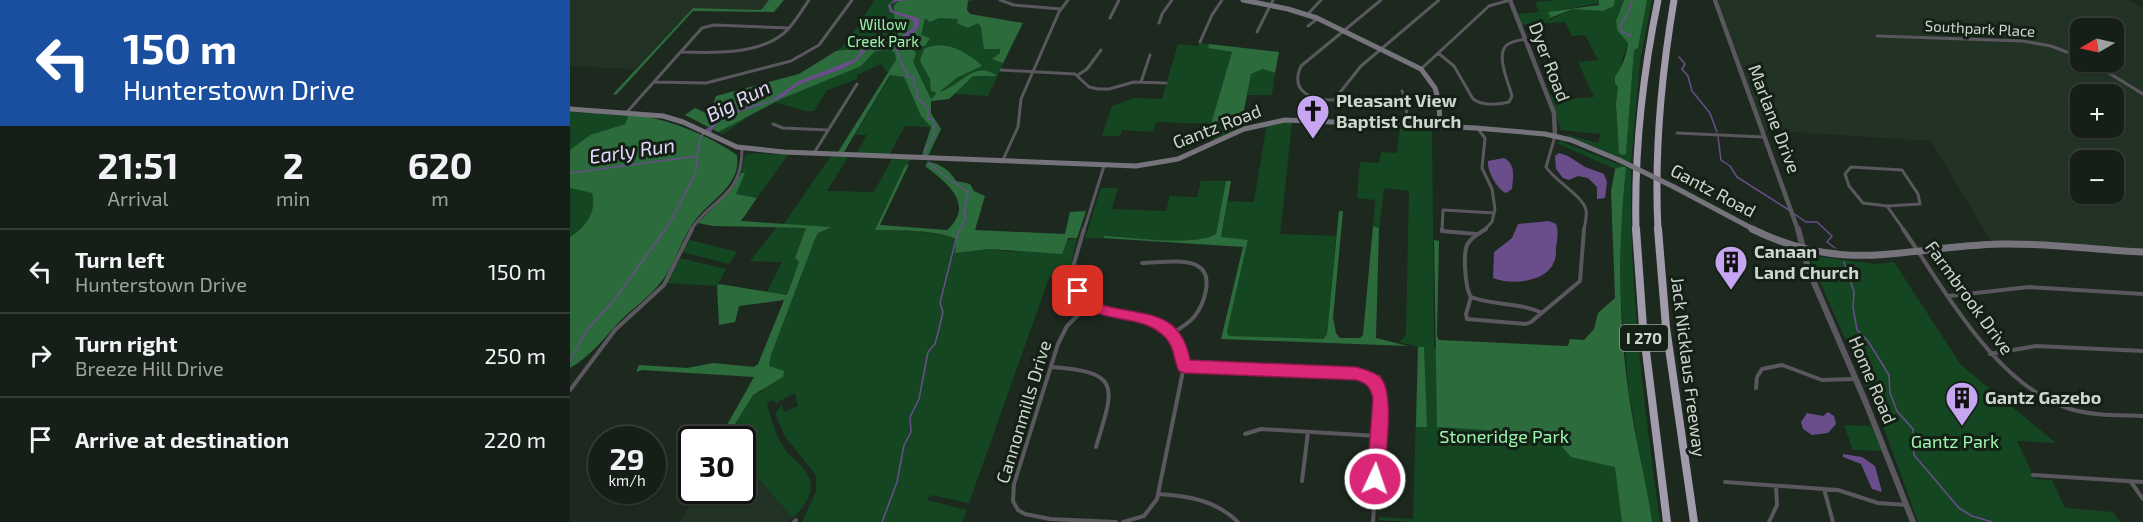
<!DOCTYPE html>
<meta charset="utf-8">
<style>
:root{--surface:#161f17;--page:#232c24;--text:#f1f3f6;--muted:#9ea2a1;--line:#353d36}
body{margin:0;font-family:"Exo 2",sans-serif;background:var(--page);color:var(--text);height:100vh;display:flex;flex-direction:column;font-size:22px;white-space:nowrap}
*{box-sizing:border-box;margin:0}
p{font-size:20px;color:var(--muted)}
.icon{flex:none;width:33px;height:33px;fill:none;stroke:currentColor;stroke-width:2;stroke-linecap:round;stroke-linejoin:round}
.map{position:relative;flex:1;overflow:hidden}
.panel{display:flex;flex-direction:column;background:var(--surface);width:570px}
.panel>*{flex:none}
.banner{background:#1a4fa0;color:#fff;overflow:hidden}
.needle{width:39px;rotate:261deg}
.buttons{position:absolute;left:1500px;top:18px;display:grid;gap:12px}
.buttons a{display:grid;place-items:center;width:54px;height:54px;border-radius:12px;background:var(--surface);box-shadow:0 2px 4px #0004,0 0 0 2px var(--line);font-size:30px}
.speed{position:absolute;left:18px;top:426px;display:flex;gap:12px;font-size:30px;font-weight:700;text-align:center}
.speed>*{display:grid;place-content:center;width:78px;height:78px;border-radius:50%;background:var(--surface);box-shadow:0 2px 4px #0004,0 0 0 2px var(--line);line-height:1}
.speed small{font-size:15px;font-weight:400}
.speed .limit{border:3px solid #111;border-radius:9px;background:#fff;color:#111}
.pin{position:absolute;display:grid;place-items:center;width:51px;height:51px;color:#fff;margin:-26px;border-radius:12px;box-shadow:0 3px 9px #0006}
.me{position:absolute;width:66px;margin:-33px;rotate:3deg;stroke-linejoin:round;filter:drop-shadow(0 0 4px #0008)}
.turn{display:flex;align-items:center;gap:21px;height:126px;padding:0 24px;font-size:27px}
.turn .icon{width:78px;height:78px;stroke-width:2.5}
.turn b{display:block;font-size:42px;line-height:51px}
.eta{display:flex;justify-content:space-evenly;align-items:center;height:102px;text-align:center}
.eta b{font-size:36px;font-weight:700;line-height:42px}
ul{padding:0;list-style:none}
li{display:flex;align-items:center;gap:18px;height:84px;padding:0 24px;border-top:2px solid var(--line)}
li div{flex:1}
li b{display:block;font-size:22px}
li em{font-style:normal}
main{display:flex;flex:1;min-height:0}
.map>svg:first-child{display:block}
</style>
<main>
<section class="panel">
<div class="banner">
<div class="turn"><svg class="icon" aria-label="left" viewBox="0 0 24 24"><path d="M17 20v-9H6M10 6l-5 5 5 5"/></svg><div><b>150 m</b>Hunterstown Drive</div></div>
</div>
<div class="eta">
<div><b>21:51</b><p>Arrival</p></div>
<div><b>2</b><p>min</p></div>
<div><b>620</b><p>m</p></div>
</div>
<ul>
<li><svg class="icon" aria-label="left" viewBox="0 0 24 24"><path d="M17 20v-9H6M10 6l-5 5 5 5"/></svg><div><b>Turn left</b><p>Hunterstown Drive</p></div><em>150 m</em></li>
<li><svg class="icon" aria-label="right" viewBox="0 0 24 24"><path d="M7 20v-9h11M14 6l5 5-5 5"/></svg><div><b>Turn right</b><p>Breeze Hill Drive</p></div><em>250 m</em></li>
<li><svg class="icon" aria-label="arrive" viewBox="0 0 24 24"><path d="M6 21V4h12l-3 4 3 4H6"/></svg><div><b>Arrive at destination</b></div><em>220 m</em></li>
</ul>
</section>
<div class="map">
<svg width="1573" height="522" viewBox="0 0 1573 522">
<rect width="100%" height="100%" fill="#1d291f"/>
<path fill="#223325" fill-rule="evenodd" d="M0,0H199L191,10L123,8L64,69L0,66Z
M1148,0H1558L1573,8V249L1422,242L1361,141L1193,130ZM1510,28H1544V62H1510ZM1510,94H1544V128H1510ZM1510,160H1544V194H1510Z
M172,461L223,518L218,522H110L127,491L172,490Z"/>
<path fill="#154622" d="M305,0H403L398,2L387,17L452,24L418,96L385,94L379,99L348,103L336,75L319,74L311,64L287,75V79L257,90L244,111H235L201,101L153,134L136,127L146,96C187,86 233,80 266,52C282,38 293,17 305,0Z
M988,0H1029L1030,3L979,12V20L1003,9L1033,11L1044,6L1045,0H1054L1046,21L1047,30L1055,36L1058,43L1052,60L1046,104L1049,152L1052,155L1056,154L1064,49L1068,48L1077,0H1082L1070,62L1061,163L994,134L1028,143L1031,134L991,130L979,91L985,100L1024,97L1008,62L1028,60L1015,35L1002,36L995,22L952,25L947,14L969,12L965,2Z
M629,43L639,44L638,48L662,52L641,124L586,122L583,132L552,130L550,136H532L542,106L564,98L592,99L608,44L627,46Z
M693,69L705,73L702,95H677L681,74Z
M321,75L334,77L351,116L361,127L335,126L319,155L286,154L297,135H285Z
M0,112L59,114L55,124L20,135L0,150Z
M661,116H668L667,126H671L670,129L642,142L649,119Z
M719,122L722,123L710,234L766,236L757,334L753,339L659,337L657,332L678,241L651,237L658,201L684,202L697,124Z
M830,126L862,128L864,348L1036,358L1072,522H843L809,520V517L843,519L848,347L829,342L833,339L836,334L839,191L814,188L809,228L803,226L805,200L787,198L790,162L809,163L811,152L827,153Z
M990,141L1061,169C1059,288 1074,405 1090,522H1082L1059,394L1051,300V167L1045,169L986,143Z
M183,153L218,155L187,198L165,194L174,174L171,173L175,155Z
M261,156L278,157L257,191L304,192L322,159H341L335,167L305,230C331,231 361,230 386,239L385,253L419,249L443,252L507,238L499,273L479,278L399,503L360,495L357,500L397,510L392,522H232L246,492V475L216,438L205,414L212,405L214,412L228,406L225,393L206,403L202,400L197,403C201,419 206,437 216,451C222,459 231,464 236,472C248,489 235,506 223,518L173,461L172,440H156L183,395L193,391L201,355L245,239L248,233L262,227L213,225Z
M631,181H656L646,234C622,247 563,238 534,236L533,238H515L531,188H548L542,209L596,211L600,196L627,197Z
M3,187L22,193C27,212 16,227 0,237V188Z
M207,227L236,228L225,258L229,262L217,295L197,292L212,262L180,261Z
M120,240L167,252L159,264L112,252Z
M1244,256L1305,264L1324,262L1391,365L1486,443L1447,441L1465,479L1482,480L1495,508L1543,512L1550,522H1348L1314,428L1241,261Z
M110,258L156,269L147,286L97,283Z
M1274,425L1301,426L1312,451L1283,450Z"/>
<path fill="#2c6b3b" d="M199,0H214L204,12L123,11L46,95L43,94L123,8L191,10Z
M329,0H398L397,10L400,14L453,23L433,63L422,59L430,53V49H414L411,27L408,23L398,28L387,23L388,19L369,18L360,22L355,18L351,35L360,38L355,46H345L343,50L346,53L343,62L361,99L367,93L361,91L360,79L350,61L354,49C374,39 396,51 412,66L388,77L369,92C390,87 404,59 427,76H403L379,99L361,101V113L371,129L358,156L352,155L361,127L351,116L334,77L320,75L274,152H268L326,60L325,53L321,50L305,51L291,66L211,99L148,132L115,115L125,108L140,115L146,96L229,74L266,51L285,49L327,34L332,26L324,18V6Z
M1029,0H1045L1044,6L1033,11L1003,9L977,19L980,16L978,12L1029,5Z
M1054,0H1077L1068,48L1064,50L1056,154L1052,155L1049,153L1046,104L1048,87L1045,83V76C1052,69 1057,53 1058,43L1047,30L1046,21Z
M639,44L709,52L705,73L693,69L681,74L671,126H667L668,116L649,119L647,124H641L662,52L638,48Z
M59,114C97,118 136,134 167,155C172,186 139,200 124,222C112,238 107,258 96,275C84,294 66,305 50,321C34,338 21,356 0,368V237C16,227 27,212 22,193L0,188V150L20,135L55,124Z
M358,162C368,162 381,171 386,181L400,184L404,191L415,196L405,230L495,234L500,212L516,211L507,238H498L492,254L419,249L385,253L386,239C362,229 331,231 305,230L335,166L339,164L310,225L377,230C406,204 376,182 355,166Z
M1051,167H1056C1048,242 1048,320 1059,396C1065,438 1076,480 1082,522H1052L1045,467L1001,457L981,434L867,427L864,240L869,241L867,336L869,340L998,346L1000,339L1014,340L1024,329L1028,313L1045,298L1041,192L1045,169Z
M171,173H175L166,194L187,198L171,221L262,227L248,233L245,239L201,355L199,366L214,371L213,377L183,395L156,439H149L184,377L72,370L66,372L69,365L117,368L143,363L184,367L188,364L214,300L169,306L165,322L149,325L147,286L149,284L217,295L229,262L225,258L236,228L143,226L128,223L163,187Z
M656,181H661L651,237L678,240L657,332L659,336L753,339L757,334L769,211H773L763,318L766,333L770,338H790L793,335L803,226L809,228L806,338L838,346L651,339L673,247L533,238L534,236C562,237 623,247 646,234Z
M848,347H854L857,427H846Z"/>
<path fill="#6a4e8c" d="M324,0H344L327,1L320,4L323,11L349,18C353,44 306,43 294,52C291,55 288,59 285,62C268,73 247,76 229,85C222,88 217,95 210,98C192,107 150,112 141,132L133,131L168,109L200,101L229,81L285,59L293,48L326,40L343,28V20L320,12L318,5Z
M989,153L998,156L1015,167L1034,174L1037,182L1035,198L1027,199V187L1018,178L1008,176L999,180L993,178L986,169L985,156Z
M934,158C946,164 943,177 942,189L936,193C927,189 917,171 918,161Z
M979,221L986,224C989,232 987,240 986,248C986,253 986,258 984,262C976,283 940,285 923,278L924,252L942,238L948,224Z
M1258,412L1264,416L1266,424L1258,433L1242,435L1233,429L1231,422L1237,413L1253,416Z
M1273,454L1292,457L1305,466L1312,492L1302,489L1291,464L1273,457Z"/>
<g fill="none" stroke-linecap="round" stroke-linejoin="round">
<path stroke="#6a4e8c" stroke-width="1.5" d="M1061,36L1053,32L1050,26L1059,12L1062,0
M324,43L334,69L338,73L336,76L344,77V86L348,90L346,96L358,108V119L363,120C367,132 362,140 355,149L356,155
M1109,57L1115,64L1112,69L1118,76L1122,91L1140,113L1147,132
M1148,137L1151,160L1160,166L1167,177L1219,210
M358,162L372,174
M0,173L127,156
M1223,213L1236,222H1247L1262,236L1257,242L1265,248
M1274,262L1284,292L1283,307L1287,330L1298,341L1319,375L1320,393L1327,411L1343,429L1344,455L1389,508L1402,516L1422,522
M0,361L16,331L45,299L99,224L125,174L130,138L134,133
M312,522L327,482L334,445L341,432L340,417L349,399L358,352L365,344L368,333L373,312L370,303L387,235L396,218L394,213L398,192L375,176"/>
<path stroke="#5a575e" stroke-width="3" d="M430,0L444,5L491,9
M811,0L731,66C719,93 743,100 764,100L791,66L869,0
M738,14L751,0
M540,18L549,0
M589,23L592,14L602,0
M738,26L747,19
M687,32L703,0
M1307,36L1453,41L1481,46L1510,57
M630,42L642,15L652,0
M111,52C143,53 186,55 213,34C224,25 231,11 239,0
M868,53L884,66L903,99C913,106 927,105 939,102L942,96C939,84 925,54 937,45C942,41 950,40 956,39
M1521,62L1573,94
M851,69L919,6L940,0
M431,70L505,74L519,87L528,89H539L564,82L596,83
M508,75L517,69L531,50
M84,82L136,83L221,61L249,45L282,0
M571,82L580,55
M832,91L837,102L836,125
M57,112L132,28L144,25L218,28
M203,124L213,128L258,130
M908,129L915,138L912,168L922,189L925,209L922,222L914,230
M1107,133L1193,137
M985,136L976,167C985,181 1013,196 1016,210C1017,216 1015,224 1014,230
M244,153L287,84
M432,162L448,127L451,99L489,12L498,0
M1281,167L1332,170L1348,194L1350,204L1317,206L1293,203L1279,186L1275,174Z
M1317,206L1334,230
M121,230C142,197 172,198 172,149
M514,230L534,166
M872,230L873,210L924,213"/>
<path stroke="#5a575e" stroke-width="4" d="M514,229L503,267L507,292L518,304L535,310L575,319L593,328L607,342L614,366L587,499L574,516L553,522
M872,229V231L906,234
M1333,229C1376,291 1425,385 1500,409C1524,416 1549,415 1573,416
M572,263C588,263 613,258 628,266C645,276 633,306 624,317C618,324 609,329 601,334
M1379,296L1459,287L1573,294
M901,297L896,314L897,319L956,324L961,322L1010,281L1014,229
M901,297C895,288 893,255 897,245C901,237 910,233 916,229
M901,297C925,306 949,302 972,313
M519,304L497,326L488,344L444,484L443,501L448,510L455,514L480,519L546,522
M1420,354L1466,346L1573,351
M614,366L786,373L803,381L811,398L803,522
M481,367C553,372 544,387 526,447
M804,381L809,377
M1186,388L1187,377L1192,369L1212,365L1252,380L1286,379
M0,390L45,330L94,285L122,229
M675,434L691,429L808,436
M1463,475L1573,482
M732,481L738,432
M1155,482L1268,490L1308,503L1337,505
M1561,482L1573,499
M1254,489L1263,522
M588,494C619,496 645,500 668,522
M224,522L226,520
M1199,522L1207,505L1206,486"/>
<path stroke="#5a575e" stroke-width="4.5" d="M940,0L984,113L985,136
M1145,0L1228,230"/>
<path stroke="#5a575e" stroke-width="6" d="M1228,229L1239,271L1296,403L1343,522"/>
<path stroke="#77737d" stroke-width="5" d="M673,0L718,9L747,18L851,69L865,88L869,102L870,126
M0,109L93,116L113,122L167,147L214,152L566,166L608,159L674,129L715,120L906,128L975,134L1001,140L1049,160
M1104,187L1185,230"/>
<path stroke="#77737d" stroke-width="7" d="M1182,229C1278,276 1334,246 1432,244C1479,243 1526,250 1573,252"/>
<path stroke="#a29bab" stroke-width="7" d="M1066,230C1064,151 1072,78 1088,0
M1088,230C1084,152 1091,77 1104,0"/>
<path stroke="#a29bab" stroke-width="8" d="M1066,229L1073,327L1097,522
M1088,229L1096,327L1124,522"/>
<path stroke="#77737d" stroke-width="5" d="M1049,160L1104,187"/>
</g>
<path fill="#db2777" stroke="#8e194d" stroke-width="1.5" d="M508,285C518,289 522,301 533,305C572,317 610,307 620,360L786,367C795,370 804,371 811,378C825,395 815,457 814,479L811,485L805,487L800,485L797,479L803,398C800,387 797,383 786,380L614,373L609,371C603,359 605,347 595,337C568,309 520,329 501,291L503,287Z"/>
<defs>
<g id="church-pin" transform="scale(1.725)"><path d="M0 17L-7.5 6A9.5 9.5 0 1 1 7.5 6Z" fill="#c6a6f0" stroke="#141f16"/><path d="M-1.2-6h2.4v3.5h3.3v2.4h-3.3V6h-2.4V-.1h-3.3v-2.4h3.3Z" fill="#111"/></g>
<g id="building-pin" transform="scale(1.725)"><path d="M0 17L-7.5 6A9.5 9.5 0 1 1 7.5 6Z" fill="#c6a6f0" stroke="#141f16"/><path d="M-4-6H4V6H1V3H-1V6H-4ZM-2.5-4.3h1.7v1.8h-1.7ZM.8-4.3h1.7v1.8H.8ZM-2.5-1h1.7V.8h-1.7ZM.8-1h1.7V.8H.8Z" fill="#111"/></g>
</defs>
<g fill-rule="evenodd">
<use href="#church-pin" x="743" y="111"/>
<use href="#building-pin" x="1161" y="262"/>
<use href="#building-pin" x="1392" y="398"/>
</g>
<g text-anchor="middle" stroke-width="6" stroke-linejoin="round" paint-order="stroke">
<g font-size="15" fill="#9df5ad" stroke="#141f16">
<text x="313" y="30">Willow<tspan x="313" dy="17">Creek Park</tspan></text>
</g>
<g font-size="15" fill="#ced6cf" stroke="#141f16">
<text transform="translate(1410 29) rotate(3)" y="5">Southpark Place</text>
</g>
<rect fill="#141f16" stroke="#969f98" stroke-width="1.5" x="1050" y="325" width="48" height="26" rx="4.5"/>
<g font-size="16" font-weight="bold" fill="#ced6cf">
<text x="1074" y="344">I 270</text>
</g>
<g font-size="18" fill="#ced6cf" stroke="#141f16">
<text transform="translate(979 62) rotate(69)" y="6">Dyer Road</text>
<text transform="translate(1204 119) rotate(69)" y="6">Marlane Drive</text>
<text transform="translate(647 127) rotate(-21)" y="6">Gantz Road</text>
<text transform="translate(1143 191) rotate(28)" y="6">Gantz Road</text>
<text transform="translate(1399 298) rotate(54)" y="6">Farmbrook Drive</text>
<text transform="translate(1118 367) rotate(83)" y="6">Jack Nicklaus Freeway</text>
<text transform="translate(1302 380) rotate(67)" y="6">Home Road</text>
<text transform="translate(454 412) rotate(-73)" y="6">Cannonmills Drive</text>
</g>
<g font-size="18" font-weight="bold" fill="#ced6cf" stroke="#141f16" text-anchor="start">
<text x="766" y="107">Pleasant View<tspan x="766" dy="21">Baptist Church</tspan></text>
<text x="1184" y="258">Canaan<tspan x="1184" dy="21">Land Church</tspan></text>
<text x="1415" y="404">Gantz Gazebo</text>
</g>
<g font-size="18" fill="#9df5ad" stroke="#141f16">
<text x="934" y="443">Stoneridge Park</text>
<text x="1385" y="448">Gantz Park</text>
</g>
<g font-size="20" font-style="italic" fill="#e6d7fc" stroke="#141f16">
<text transform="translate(168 101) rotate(-27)" y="7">Big Run</text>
<text transform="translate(62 151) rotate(-8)" y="7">Early Run</text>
</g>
</g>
</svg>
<div class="buttons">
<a><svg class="needle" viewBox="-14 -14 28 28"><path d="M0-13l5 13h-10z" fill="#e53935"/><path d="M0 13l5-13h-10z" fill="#9ea2a1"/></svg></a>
<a>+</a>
<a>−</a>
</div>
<div class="speed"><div>29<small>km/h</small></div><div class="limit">30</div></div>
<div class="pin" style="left:508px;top:291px;background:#d93025"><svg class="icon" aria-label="arrive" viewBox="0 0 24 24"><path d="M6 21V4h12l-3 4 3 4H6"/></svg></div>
<svg class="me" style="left:805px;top:479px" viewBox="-20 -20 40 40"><circle r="17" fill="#db2777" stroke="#fff" stroke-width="3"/><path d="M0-11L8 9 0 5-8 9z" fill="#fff"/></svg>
</div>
</main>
